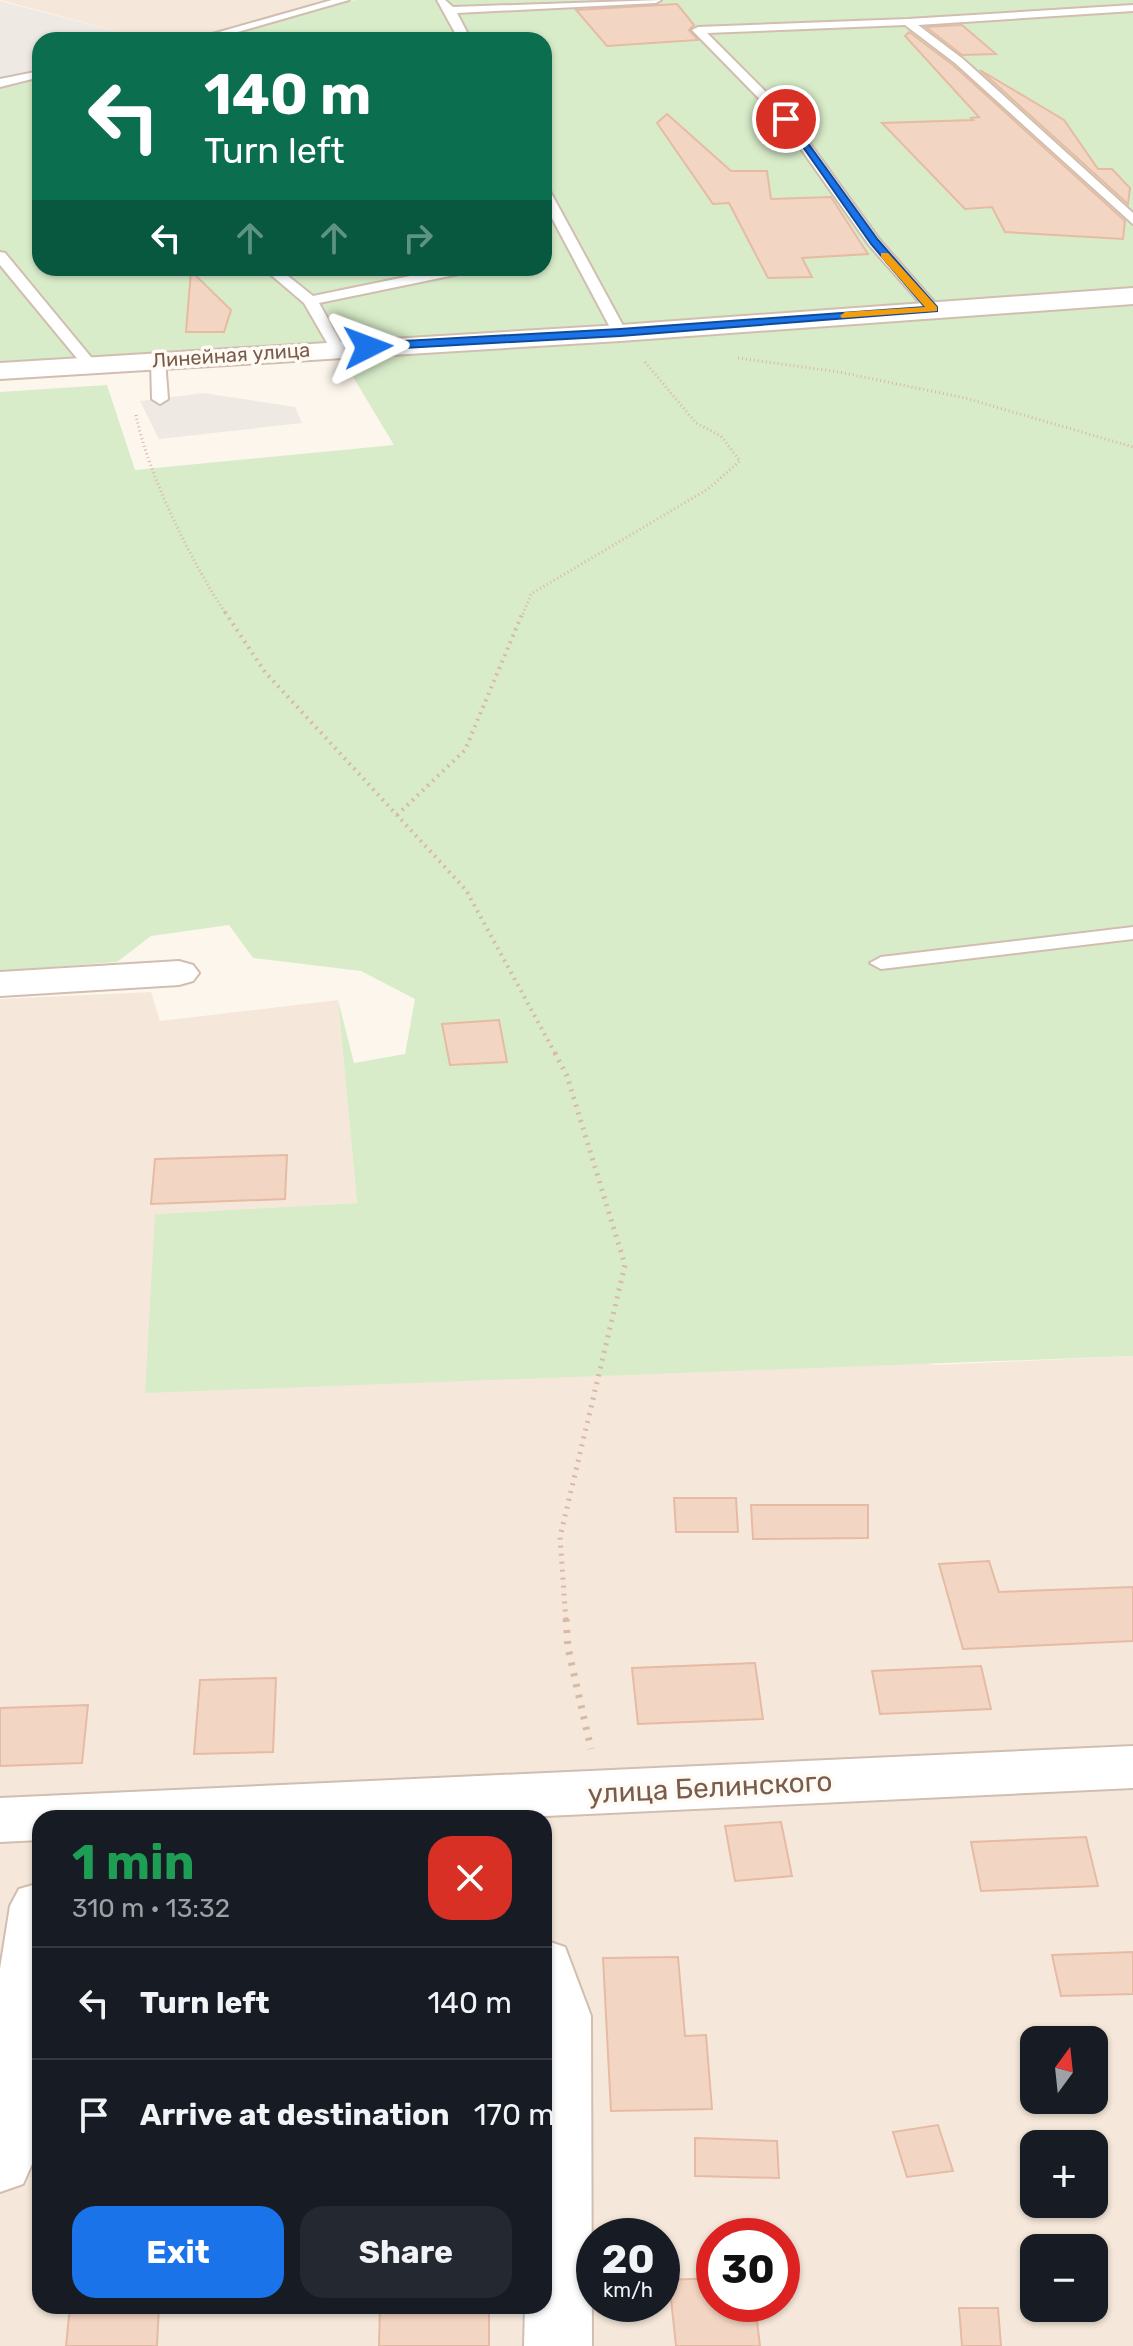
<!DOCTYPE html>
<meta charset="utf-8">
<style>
:root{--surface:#171b24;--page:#242831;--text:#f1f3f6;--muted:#9ea1a6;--line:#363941;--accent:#1a73e8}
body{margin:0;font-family:Rubik,sans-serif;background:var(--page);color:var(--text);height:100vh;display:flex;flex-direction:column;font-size:30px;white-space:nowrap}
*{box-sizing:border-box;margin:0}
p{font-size:26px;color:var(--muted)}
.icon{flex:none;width:44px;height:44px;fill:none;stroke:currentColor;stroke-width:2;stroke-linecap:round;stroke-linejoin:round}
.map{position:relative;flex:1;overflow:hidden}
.drawer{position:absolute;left:32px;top:1810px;width:520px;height:504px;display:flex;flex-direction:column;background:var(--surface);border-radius:24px;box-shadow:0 2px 6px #0004}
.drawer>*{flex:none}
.banner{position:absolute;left:32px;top:32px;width:520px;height:244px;border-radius:24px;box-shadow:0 2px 6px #0004;background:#0b6e4f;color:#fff;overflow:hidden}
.needle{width:52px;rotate:15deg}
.tools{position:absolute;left:1020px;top:2026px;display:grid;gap:16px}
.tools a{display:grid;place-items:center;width:88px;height:88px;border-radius:16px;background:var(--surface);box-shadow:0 2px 6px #0004;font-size:40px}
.speed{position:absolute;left:576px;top:2218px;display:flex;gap:16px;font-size:40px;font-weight:700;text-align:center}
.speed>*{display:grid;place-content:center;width:104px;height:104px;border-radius:50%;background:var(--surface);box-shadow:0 2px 6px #0004;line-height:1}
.speed small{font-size:20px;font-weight:400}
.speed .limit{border:12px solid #d22;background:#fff;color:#111}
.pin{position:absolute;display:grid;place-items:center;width:68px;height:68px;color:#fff;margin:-34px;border:4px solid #fff;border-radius:50%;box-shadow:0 2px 8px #0007}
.me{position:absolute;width:88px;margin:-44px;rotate:87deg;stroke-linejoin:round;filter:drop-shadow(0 0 6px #0008)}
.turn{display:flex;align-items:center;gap:28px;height:168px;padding:0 40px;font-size:36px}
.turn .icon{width:104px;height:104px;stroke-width:2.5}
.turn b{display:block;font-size:56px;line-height:68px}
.lanes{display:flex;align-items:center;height:76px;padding:0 40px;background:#0003;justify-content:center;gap:40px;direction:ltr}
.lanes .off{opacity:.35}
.round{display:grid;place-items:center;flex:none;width:84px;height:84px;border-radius:24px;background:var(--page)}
.overview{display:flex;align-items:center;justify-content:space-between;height:136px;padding:0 40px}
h1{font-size:48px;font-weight:700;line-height:60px;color:#1e9e55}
.button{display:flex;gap:16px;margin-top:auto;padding:16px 40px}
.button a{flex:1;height:92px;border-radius:24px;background:var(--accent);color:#fff;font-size:32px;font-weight:700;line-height:92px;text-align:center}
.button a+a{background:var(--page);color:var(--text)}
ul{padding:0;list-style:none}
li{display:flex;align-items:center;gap:24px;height:112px;padding:0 40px;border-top:2px solid var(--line)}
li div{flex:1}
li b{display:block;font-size:30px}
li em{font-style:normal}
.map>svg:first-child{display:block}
</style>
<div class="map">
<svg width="1133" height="2346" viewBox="0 0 1133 2346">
<rect width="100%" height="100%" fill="#fdf6ec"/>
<path fill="#f5e8da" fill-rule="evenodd" d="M0,0H357L183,40H149Z
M151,992L160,1021L338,1000L357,1203L155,1214L936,1365L1133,1356V2346H0V999ZM40,1818H544V2306H40ZM1034,2040H1094V2100H1034ZM1034,2144H1094V2204H1034ZM594,2236H662V2304H594ZM714,2236H782V2304H714ZM1034,2248H1094V2308H1034Z"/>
<path fill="#efe9e4" d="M0,1L149,40H40V74L0,84Z
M204,393L295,407L302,423L159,439L140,401Z"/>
<path fill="#d8ecc9" d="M357,0H1133V292L0,366V84L40,74V268H544V40H183Z
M1133,303V1356L145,1393L155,1214L357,1203L338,1000L354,1063L405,1054L415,999L361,971L253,958L229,925L151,936L117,962L0,971V392L107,385L135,470L394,445L341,357Z"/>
<path fill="#f3d5c3" stroke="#e6bba3" stroke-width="2" d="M677,4L694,25L689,30L698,40L607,46L576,10Z
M962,25L996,54L962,55L926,27Z
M909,32L953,65L1125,221L1123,239L1005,232L992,207L965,209L882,123L973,120L971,118L979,117L905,36Z
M980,70L1064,120L1098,169H1112L1130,188L1128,204Z
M667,114L731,171H767L771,199L831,197L868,254L802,258L812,277L768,278L729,203L713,204L657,123Z
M191,271L231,310L224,332H186Z
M499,1020L507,1062L450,1065L442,1024Z
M287,1155L285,1199L151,1204L155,1159Z
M674,1498H736L738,1532H676Z
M751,1505H868V1538L753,1539Z
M989,1561L999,1592L1133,1587V1641L963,1649L939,1564Z
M755,1663L763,1719L638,1724L632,1668Z
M981,1666L991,1709L880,1714L872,1671Z
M276,1678L273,1752L194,1754L200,1680Z
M88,1705L82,1763L0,1766V1708Z
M781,1822L792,1876L735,1881L725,1826Z
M1086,1837L1098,1886L981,1891L971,1842Z
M1133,1952V1994L1061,1996L1052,1955Z
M678,1957L685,2036L706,2035L712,2109L611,2111L603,1958Z
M938,2125L953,2171L907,2177L893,2132Z
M695,2138L777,2141L779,2178L695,2176Z
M714,2278V2304H755L760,2346H676L669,2280Z
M70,2306H159L157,2346H66Z
M380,2306H489V2346H379Z
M959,2308H998L1001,2346H962Z"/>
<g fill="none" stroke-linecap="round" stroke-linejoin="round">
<g stroke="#d1beb0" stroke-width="4">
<path id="service" d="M332,0H349L210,40H191Z
M437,0H445L453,7L661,0L656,3L457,13L471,40H459Z
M1133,5V11L918,25L963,59L1133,213V224L955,63L905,25L707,33L790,116L879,239L938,306L940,309L933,313L928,312L869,245L782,122L692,30L698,27L908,19Z
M40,71V77L0,87V79Z
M544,187L550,191L627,333L625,336H615L613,333L544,203Z
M0,252L5,253L95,362V368H85L0,265Z
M263,268H278L313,296L449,268H476L469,272L319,303L344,348L337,352L330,348L304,303Z
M158,356L165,360L168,399L160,404L152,399L151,360Z
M1133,927V939L881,969L870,963L881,957Z"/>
</g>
<g stroke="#d1beb0" stroke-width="4">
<path id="minor" d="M1133,288V304L620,341L0,379V363L620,325Z
M179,961L193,965L199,973L193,981L179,985L0,996V972Z
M1133,1746V1788L505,1818H40V1840L0,1842V1798Z
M40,1883V2110L32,2164L23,2184L0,2192V1969L10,1906L19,1889Z
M544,1940L565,1947L591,2016L592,2346H524L525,2306H544Z"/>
</g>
<path stroke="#d9b8a5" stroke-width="3" stroke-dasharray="1 3" stroke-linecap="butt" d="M738,358L839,372L965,398L1133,447
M136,415C148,475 192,563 226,614
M523,614L531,594L708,489L740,461L721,436L696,423L645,362"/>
<path stroke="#d9b8a5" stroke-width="4" stroke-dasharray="2 5" stroke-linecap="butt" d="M225,612L265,672L466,890L556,1055
M397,815L465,750L523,612"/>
<path stroke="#d9b8a5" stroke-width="5" stroke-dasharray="2 6" stroke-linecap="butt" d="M555,1053L567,1076L625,1265L560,1537L566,1621"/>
<path stroke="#d9b8a5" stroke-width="7" stroke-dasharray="3 8" stroke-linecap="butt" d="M566,1619L568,1648L591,1749"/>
<use href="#service" fill="#fff" fill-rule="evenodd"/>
<use href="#minor" fill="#fff" fill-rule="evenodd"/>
</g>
<path fill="#1a73e8" stroke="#114b97" stroke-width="2" d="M782,117H789L878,240L937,307V311L620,336L368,350L363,347L368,343L620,329L925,307L871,244Z"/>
<path fill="#f59e0b" d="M881,253H888L937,307V311L842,318L840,316L845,312L925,307L881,257Z"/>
<g text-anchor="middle" stroke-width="7" stroke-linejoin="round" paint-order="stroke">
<g font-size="20" fill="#7a5c4d" stroke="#fffaf3">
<text transform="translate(231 355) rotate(-4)" y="7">Линейная улица</text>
</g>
<g font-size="28" fill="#7a5c4d" stroke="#fffaf3">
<text transform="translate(710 1787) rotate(-3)" y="10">улица Белинского</text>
</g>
</g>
</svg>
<div class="tools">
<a><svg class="needle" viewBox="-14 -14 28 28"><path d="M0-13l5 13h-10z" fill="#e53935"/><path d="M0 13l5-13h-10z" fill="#9ea1a6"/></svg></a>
<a>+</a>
<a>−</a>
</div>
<div class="speed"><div>20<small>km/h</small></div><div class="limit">30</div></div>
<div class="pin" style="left:786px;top:119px;background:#d93025"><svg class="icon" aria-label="arrive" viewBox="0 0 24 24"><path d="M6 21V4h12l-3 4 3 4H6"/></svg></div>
<svg class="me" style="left:368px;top:347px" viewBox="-20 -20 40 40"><path d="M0-17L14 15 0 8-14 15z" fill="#1a73e8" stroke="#fff" stroke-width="4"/></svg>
<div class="banner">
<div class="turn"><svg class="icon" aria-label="left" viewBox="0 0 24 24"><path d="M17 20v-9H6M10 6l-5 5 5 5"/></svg><div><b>140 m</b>Turn left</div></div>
<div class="lanes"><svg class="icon" aria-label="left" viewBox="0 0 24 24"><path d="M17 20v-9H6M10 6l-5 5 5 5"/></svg><svg class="icon off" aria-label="ahead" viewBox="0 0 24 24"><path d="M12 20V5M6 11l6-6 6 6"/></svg><svg class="icon off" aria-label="ahead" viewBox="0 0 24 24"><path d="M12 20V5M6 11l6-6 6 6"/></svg><svg class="icon off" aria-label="right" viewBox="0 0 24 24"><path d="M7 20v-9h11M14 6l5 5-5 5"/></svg></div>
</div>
<section class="drawer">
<div class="overview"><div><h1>1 min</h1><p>310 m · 13:32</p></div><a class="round" style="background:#d93025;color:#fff"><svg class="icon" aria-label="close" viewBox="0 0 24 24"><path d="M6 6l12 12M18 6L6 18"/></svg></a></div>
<ul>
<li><svg class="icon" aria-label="left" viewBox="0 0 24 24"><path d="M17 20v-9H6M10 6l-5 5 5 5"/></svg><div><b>Turn left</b></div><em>140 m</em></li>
<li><svg class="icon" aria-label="arrive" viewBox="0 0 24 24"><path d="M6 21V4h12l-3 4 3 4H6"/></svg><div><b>Arrive at destination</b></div><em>170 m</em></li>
</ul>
<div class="button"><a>Exit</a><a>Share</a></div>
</section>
</div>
